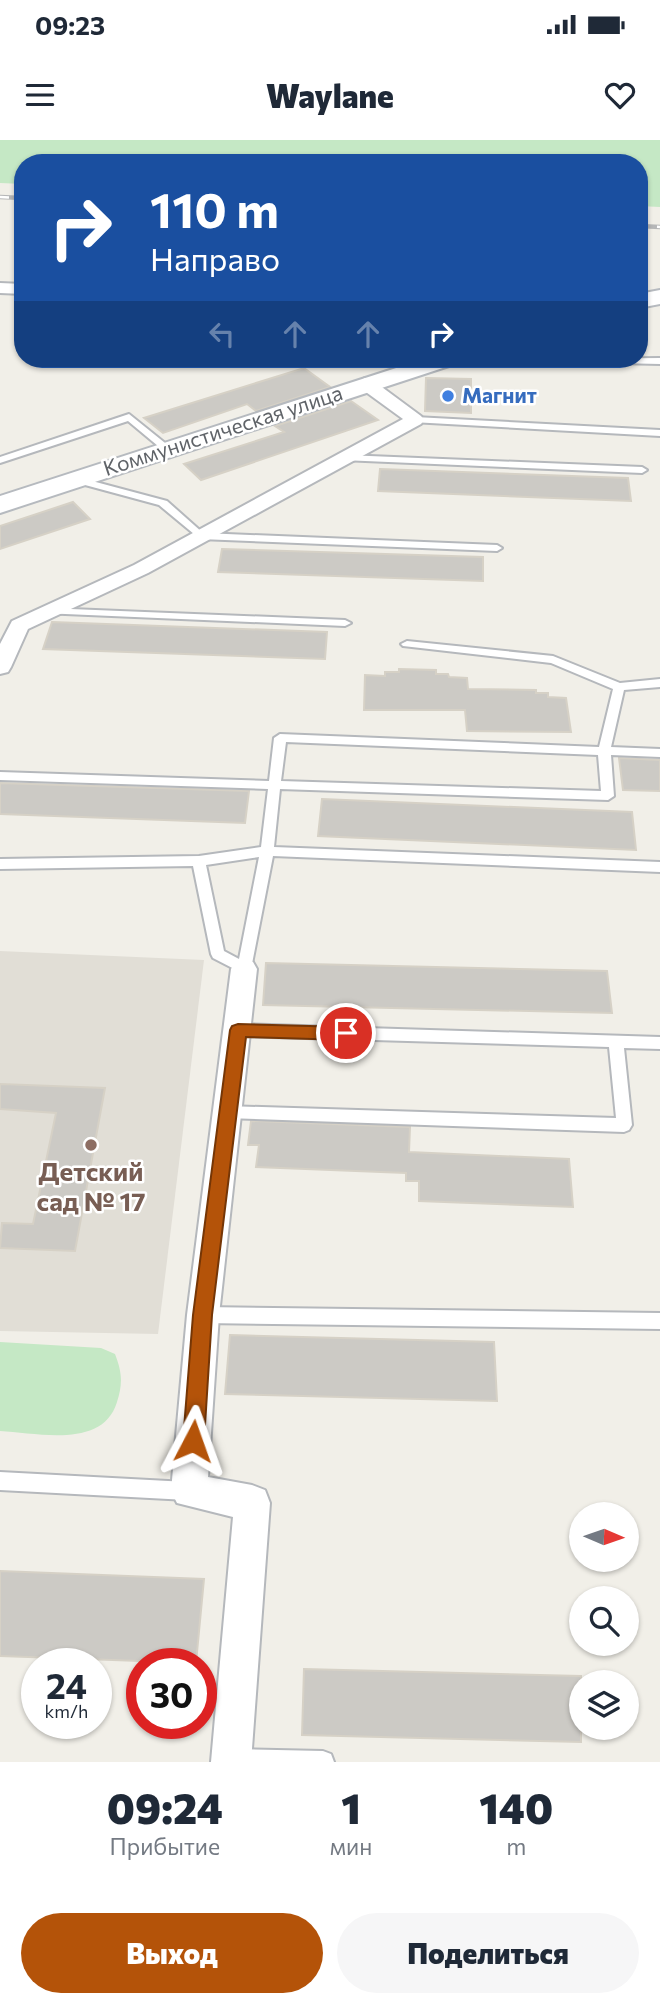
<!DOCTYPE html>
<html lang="ru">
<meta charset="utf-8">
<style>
:root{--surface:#fff;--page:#f6f6f7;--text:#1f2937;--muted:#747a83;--accent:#b45309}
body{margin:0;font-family:Commissioner,sans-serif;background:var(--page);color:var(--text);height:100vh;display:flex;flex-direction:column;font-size:26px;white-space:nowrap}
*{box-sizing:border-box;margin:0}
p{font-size:23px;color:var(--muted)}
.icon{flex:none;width:38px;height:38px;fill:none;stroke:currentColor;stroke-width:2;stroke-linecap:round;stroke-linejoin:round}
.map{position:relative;height:1622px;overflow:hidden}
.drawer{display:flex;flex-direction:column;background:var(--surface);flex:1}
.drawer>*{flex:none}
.banner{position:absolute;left:14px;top:14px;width:634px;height:214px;border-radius:28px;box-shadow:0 2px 5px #0004;background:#1a4fa0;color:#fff;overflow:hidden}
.needle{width:46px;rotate:92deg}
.tools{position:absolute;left:569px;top:1362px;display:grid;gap:14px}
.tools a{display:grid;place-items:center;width:70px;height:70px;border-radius:50%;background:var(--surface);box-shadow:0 2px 5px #0004;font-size:35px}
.speed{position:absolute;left:21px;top:1508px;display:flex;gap:14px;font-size:35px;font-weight:700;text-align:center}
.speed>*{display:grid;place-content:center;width:91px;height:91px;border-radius:50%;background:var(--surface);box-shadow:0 2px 5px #0004;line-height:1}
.speed small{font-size:18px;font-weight:400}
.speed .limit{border:10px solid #d22;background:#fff;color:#111}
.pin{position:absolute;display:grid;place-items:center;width:60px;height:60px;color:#fff;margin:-30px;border:4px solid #fff;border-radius:50%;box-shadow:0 2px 7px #0007}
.me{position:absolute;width:77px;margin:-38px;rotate:4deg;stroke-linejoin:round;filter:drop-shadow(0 0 5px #0008)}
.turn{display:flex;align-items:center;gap:24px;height:147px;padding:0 21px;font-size:32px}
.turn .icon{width:91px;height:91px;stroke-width:2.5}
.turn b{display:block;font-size:49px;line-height:60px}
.lanes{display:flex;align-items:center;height:66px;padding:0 21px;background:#0003;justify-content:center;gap:35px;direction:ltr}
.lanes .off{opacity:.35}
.eta{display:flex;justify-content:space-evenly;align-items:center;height:119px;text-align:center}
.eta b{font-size:42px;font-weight:800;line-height:49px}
.button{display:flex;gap:14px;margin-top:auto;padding:14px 21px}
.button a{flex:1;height:80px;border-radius:42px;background:var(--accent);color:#fff;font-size:28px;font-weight:800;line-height:80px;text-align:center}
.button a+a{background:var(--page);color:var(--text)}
.status{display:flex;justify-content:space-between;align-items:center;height:49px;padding:0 35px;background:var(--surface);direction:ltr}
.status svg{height:19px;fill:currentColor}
header{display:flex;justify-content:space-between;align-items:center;height:91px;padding:0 21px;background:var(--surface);font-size:32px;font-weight:800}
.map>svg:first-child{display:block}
</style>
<div class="status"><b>09:23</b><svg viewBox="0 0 49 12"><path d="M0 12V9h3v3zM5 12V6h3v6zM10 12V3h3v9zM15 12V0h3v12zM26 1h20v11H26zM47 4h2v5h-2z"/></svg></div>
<header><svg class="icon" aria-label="menu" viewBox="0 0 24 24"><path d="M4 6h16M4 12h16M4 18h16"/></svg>Waylane<svg class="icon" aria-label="heart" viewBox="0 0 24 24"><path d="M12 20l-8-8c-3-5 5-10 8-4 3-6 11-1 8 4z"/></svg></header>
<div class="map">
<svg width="660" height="1622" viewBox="0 0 660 1622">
<rect width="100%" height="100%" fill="#f1efe8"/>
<path fill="#e1ded6" d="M0,811L204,820L158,1194L0,1191Z"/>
<path fill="#c5e8c5" d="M0,0H660V67L639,66V23H23V44L0,43Z
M0,1202L101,1208L115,1214C122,1232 123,1243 117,1262C103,1309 38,1293 0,1291Z"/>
<path fill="#cccac5" stroke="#d6d1c6" stroke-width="2" d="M304,228L330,247L256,271L247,264L163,293L144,278Z
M426,238L471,239V273L425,271Z
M351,261L378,280L201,340L184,324L284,292L275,286Z
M380,329L628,338L631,361L378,351Z
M73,362L90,379L0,409V386Z
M222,409L483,417V441L218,432Z
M52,482L327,492L325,519L43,509Z
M399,529L436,530V534H448L449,537L467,538L468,549L536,550V553H548V557L566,558L571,592L467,591L465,570H364L365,535L385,536V532H399Z
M619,618L660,620V651L623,650Z
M0,643L249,651L245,683L0,674Z
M322,659L632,672L636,710L318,696Z
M266,823L607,831L612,873L263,865Z
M0,944L105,948L75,1111L0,1108L2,1083L33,1084L56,973L0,969Z
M251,981L410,987L409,1012L569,1019L573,1067L419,1061V1041H406V1033L256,1027L259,1005H248Z
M230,1195L494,1202L497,1261L225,1254Z
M0,1431L204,1439L196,1523L0,1516Z
M304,1529L581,1536V1602L302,1595Z"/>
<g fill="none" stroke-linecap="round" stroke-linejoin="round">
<g stroke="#b5b8bc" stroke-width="4">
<path id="lane" d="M660,218V224L572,222L568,219Z
M129,274L170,307V311H164L128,281L0,323V317Z
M415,277L660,290V296L412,282V278Z
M345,315L642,327L647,330L642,333L342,320V316Z
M77,337L167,361L203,393L497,405L502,408L497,411L200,399L159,365L74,342V338Z
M46,468L345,480L351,483L345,486L42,473V469Z
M407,501L553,516L620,543L660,539V547L624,550L611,607L660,609V617L611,615L614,656L608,660L280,649L274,707L660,722V732L273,716L251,829L249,833L244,834L213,818L211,814L193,726L0,729V719L199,716L261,707L268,649L0,640V632L269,641L274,598L280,594L599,607L613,549L551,523L403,506L401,504ZM286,602L598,615L601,651L281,641ZM259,717L239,819L224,811L206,725Z
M238,884L660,897V909L624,908L632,985L629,990L624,992L226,978L221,977L218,972L221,967L226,966L616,978L609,907L238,896L233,894L231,890L233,886Z
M203,1167L660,1173V1189L203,1183L197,1181L194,1175L197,1169Z
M0,1332L187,1342L194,1344L196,1351L194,1358L187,1360L0,1350Z
M233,1609L323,1611L331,1614L334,1622H223L225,1612Z"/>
</g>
<g stroke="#b5b8bc" stroke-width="4">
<path id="street" d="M0,143L23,144V154L0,153Z
M365,238L371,239L421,276L424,280L421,284L148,433L28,489L11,527L8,532L0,534V504L12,481L134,425L403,279L359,247L357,243Z
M244,819L253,822L257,829L219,1175L208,1337L252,1345L265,1350L270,1363L251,1622H211L233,1377L177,1363L171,1351L187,1175L231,829L235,822Z"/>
</g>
<g stroke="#b6babf" stroke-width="4">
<path id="secondary" d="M660,150V164L639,168V154Z
M424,219H459L455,224L0,373V356Z"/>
</g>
<use href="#lane" fill="#fff" fill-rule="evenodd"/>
<use href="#street" fill="#fff" fill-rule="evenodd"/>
<use href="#secondary" fill="#fff" fill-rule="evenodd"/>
<g stroke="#b6b7b8" stroke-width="4.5">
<path id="rail" d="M0,57L23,58
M639,86L660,87"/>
</g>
<use href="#rail" stroke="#fff" stroke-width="2.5" stroke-dasharray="9" stroke-linecap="butt"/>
</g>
<path fill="#b45309" stroke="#753606" stroke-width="2" d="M238,884L346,887L352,889L354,893L352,898L346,900L246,897L212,1175L204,1301L201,1308L193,1311L186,1308L183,1301L193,1175L230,890L232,886Z"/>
<circle fill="#3f7fe0" stroke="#fff" stroke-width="2.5" cx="448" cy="256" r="7"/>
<circle fill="#8d6e63" stroke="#fff" stroke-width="2.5" cx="91" cy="1005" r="7"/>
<g text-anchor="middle" stroke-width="5" stroke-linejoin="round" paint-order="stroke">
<g font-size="21" font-weight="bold" fill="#366cbe" stroke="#fff" text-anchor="start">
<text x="462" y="263">Магнит</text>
</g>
<g font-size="21" fill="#5f6368" stroke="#fff">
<text transform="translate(223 291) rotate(-18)" y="7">Коммунистическая улица</text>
</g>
<g font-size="26" font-weight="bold" fill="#785e54" stroke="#fff">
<text x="91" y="1041">Детский<tspan x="91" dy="30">сад № 17</tspan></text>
</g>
</g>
</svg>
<div class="tools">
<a><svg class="needle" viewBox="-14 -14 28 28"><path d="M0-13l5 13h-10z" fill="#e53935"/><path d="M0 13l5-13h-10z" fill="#747a83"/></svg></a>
<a><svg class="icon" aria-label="search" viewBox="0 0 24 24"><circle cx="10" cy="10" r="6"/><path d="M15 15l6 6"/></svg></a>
<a><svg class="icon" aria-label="layers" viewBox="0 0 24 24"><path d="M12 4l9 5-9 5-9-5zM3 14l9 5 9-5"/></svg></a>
</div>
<div class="speed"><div>24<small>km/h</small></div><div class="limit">30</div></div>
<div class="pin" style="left:346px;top:893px;background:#d93025"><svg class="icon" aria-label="arrive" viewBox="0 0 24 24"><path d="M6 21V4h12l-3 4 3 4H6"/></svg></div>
<svg class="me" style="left:193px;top:1301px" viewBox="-20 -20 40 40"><path d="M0-17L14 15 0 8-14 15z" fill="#b45309" stroke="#fff" stroke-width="4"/></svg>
<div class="banner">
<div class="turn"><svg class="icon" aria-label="right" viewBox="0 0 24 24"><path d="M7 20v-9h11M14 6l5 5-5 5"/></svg><div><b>110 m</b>Направо</div></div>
<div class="lanes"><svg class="icon off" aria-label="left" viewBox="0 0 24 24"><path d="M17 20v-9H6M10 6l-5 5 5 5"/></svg><svg class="icon off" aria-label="ahead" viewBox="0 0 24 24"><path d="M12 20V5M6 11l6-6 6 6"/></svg><svg class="icon off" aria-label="ahead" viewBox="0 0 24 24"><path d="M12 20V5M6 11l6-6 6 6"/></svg><svg class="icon" aria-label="right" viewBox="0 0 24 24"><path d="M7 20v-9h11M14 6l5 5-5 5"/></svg></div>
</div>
</div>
<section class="drawer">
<div class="eta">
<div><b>09:24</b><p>Прибытие</p></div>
<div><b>1</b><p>мин</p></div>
<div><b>140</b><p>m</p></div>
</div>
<div class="button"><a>Выход</a><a>Поделиться</a></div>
</section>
